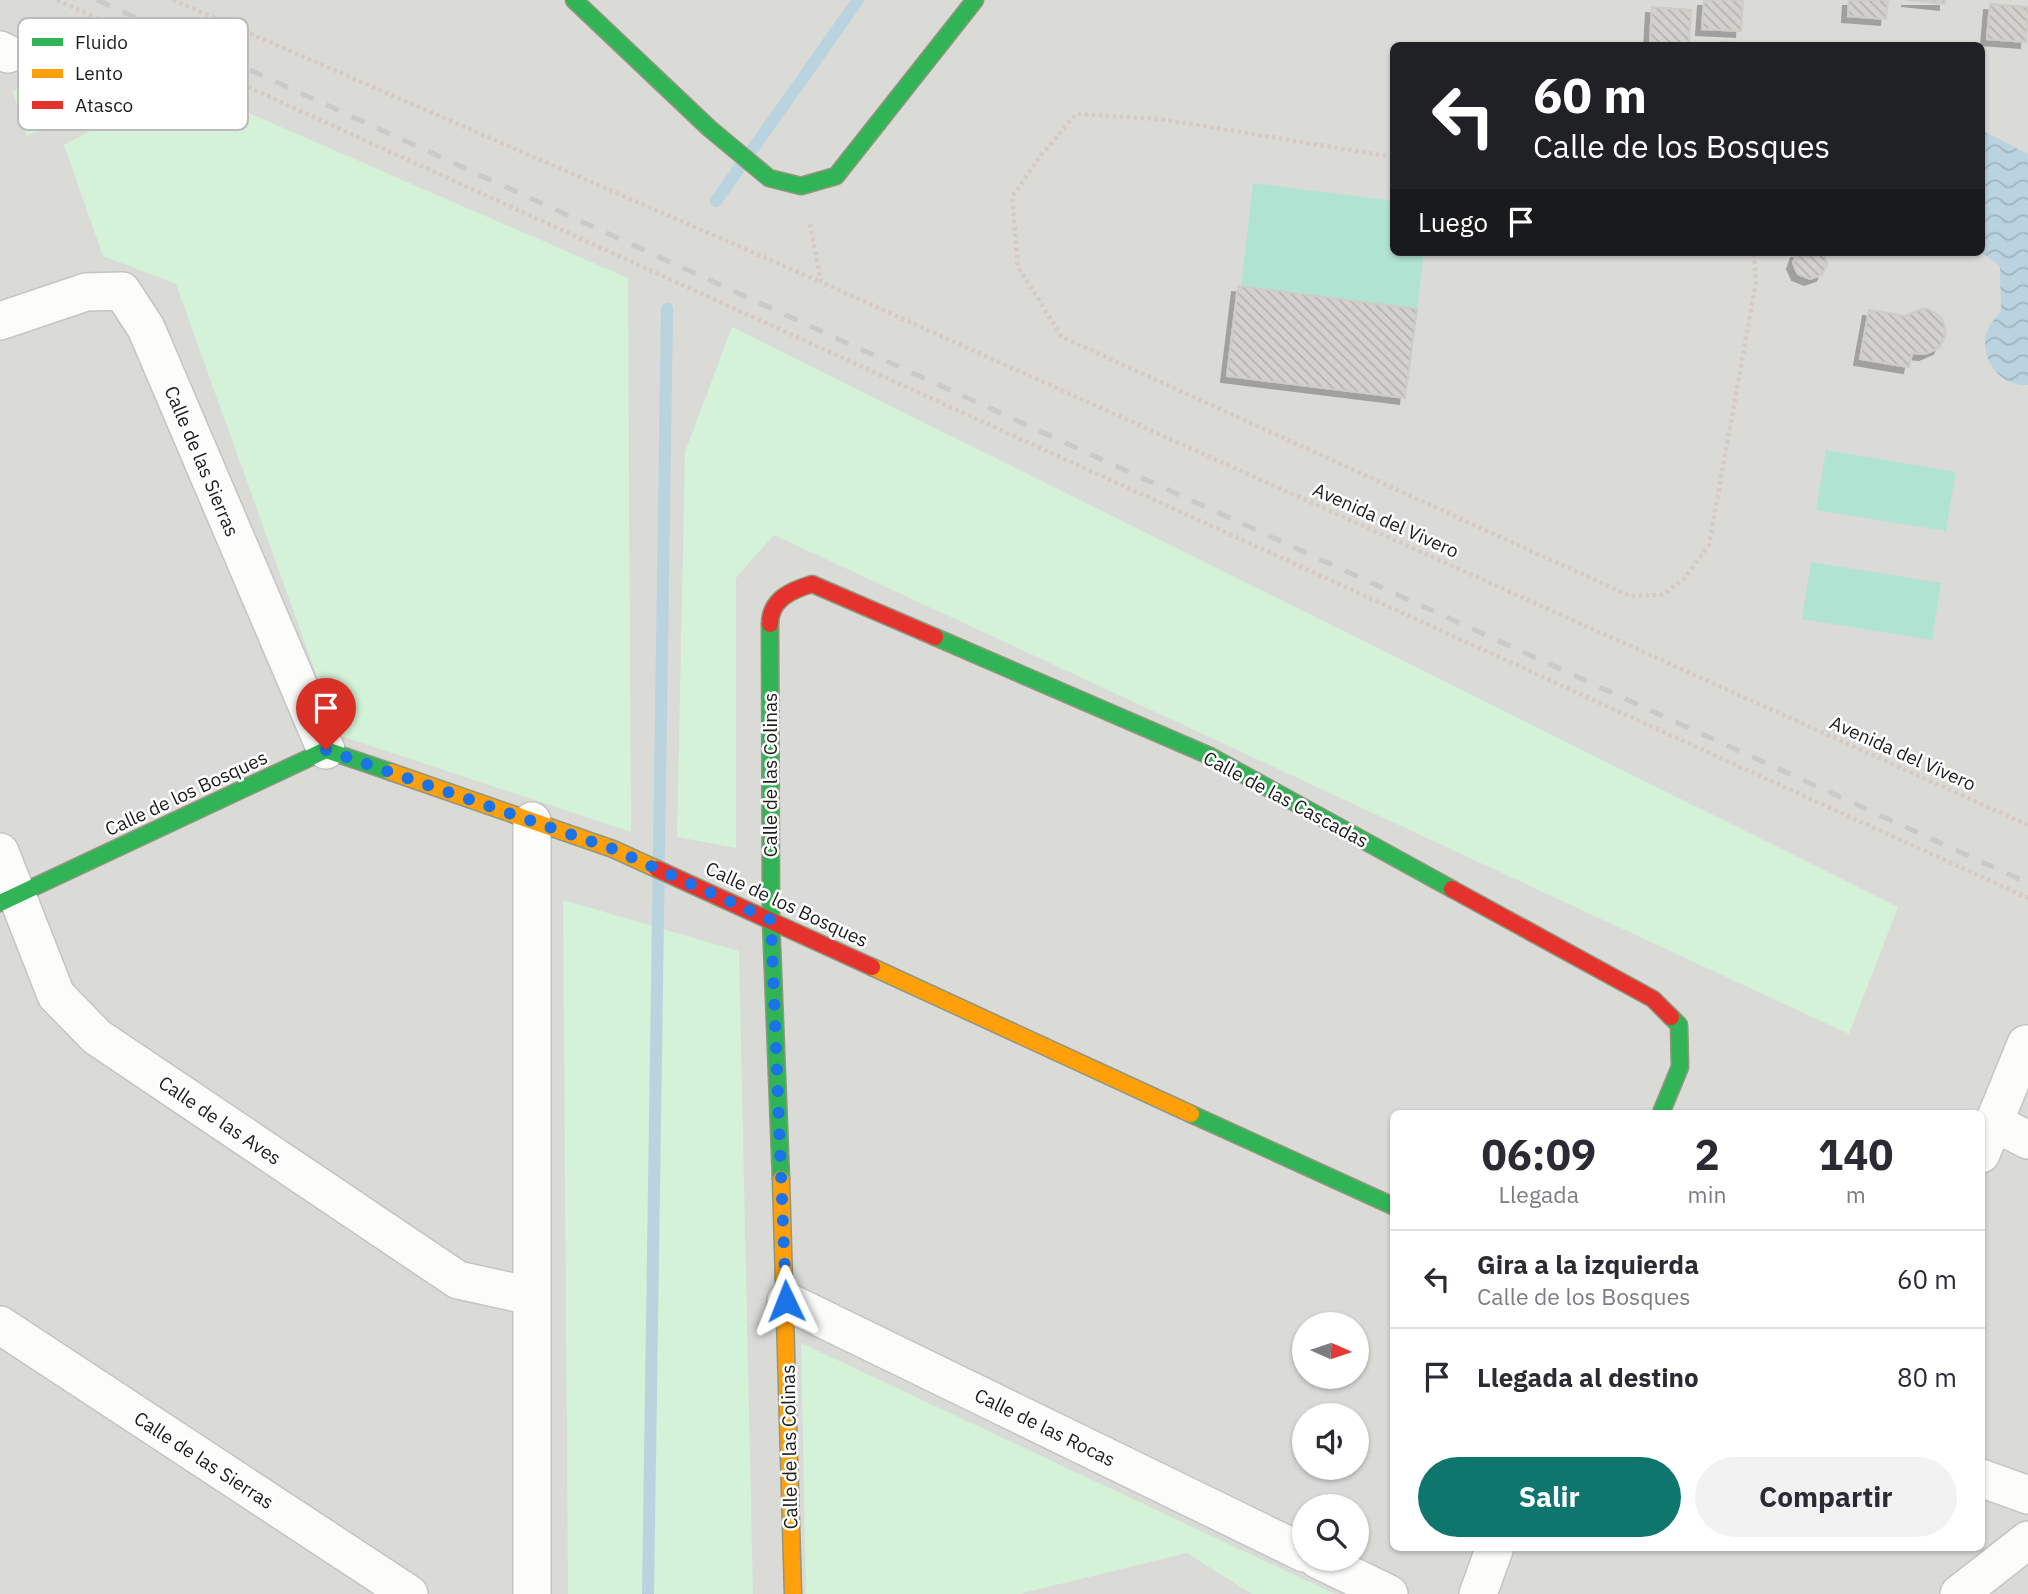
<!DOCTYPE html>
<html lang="es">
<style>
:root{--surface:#fff;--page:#f2f2f3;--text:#2b2b33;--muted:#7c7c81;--line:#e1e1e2;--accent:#0f766e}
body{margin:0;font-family:"IBM Plex Sans",sans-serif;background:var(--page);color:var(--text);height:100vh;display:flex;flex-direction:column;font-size:26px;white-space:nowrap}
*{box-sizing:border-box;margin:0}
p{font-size:23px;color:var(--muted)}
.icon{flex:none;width:38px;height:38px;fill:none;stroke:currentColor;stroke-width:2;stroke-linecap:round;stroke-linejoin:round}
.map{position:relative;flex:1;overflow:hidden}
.panel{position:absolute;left:1390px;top:1110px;width:595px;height:441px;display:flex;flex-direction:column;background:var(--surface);border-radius:10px;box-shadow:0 2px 5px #0004}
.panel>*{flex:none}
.hud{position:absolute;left:1390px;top:42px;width:595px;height:214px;border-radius:10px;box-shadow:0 2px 5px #0004;background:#202124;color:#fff;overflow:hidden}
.needle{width:46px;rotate:93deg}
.buttons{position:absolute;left:1292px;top:1312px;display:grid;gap:14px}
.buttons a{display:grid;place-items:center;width:77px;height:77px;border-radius:50%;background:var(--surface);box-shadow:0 2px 5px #0004;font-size:35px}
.pin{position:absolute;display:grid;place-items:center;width:60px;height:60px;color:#fff;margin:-72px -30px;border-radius:50% 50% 50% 0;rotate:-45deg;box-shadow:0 0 7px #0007}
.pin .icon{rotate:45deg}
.me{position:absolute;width:77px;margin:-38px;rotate:358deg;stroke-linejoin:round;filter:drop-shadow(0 0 5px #0008)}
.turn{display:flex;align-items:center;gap:24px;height:147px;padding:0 28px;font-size:32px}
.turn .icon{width:91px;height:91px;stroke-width:2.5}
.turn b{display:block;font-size:49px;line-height:60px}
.then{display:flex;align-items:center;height:66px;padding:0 28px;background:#0003;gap:14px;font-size:26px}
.eta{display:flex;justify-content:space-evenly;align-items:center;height:119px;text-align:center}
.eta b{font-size:42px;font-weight:700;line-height:49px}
.cta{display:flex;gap:14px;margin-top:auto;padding:14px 28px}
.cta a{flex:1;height:80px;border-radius:42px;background:var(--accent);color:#fff;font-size:28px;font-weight:700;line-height:80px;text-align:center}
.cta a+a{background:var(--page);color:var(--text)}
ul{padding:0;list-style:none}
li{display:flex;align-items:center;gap:21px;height:98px;padding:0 28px;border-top:2px solid var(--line)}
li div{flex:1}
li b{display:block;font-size:26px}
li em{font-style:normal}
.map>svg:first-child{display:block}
</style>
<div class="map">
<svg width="2028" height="1594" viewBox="0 0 2028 1594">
<defs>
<pattern id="water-waves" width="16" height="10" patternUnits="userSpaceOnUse" patternTransform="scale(1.75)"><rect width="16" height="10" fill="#b9d3df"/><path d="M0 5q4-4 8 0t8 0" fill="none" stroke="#9fb5bf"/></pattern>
<pattern id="building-back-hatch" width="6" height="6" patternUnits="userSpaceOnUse" patternTransform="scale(1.75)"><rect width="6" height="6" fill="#d2d1cd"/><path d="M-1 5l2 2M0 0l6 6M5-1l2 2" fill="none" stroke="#b4b3b0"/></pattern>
<filter id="shadow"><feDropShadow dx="-6" dy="6" stdDeviation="0" flood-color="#0004"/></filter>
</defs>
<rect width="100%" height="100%" fill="#ebebe6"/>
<path fill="#dadad7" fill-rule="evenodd" d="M0,0H2028V1594H0ZM1393,46H1981V252H1393ZM1393,1113H1981V1547H1393ZM1304,1325H1356V1377H1304ZM1304,1416H1356V1468H1304ZM1304,1507H1356V1559H1304Z"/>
<path fill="#d3f2d7" d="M106,51L628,278L631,832L338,735L176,284L103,256L64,145L175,85L26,136L13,91Z
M732,327L1898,907L1849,1034L774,535L736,578V848L677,837L685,452Z
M563,900L739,951L753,1594H568Z
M801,1343L1335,1594H1252L1187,1553L1019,1594H806Z"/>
<path fill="#b1e3d3" d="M1253,183L1393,201V252H1424L1417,309L1241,288Z
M1826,450L1956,472L1946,531L1816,510Z
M1811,562L1941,583L1932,640L1802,619Z"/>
<path fill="url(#water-waves)" d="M1981,130L2028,154V385C2002,387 1980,361 1986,335C1988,326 1995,318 2001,311L2000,266L1981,252Z"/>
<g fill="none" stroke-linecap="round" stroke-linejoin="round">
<path stroke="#b9d3df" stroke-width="12" d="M716,201L858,0
M648,1594L667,309"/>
</g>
<path fill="url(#building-back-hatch)" stroke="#cfccc7" stroke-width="2" filter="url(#shadow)" d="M1704,0H1743L1741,31L1702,29Z
M1849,0H1888L1886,19L1848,16Z
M1907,0H1945V4Z
M1990,4L2028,7L2026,42L1987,39Z
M1652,7L1691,10L1689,45L1650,42Z
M1721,42L1759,45V46H1720Z
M1797,252H1824L1827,265L1822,275L1810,279L1798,274L1793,263Z
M1238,286L1417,309L1405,398L1227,376Z
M1921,309H1928L1942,318L1946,334L1939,348L1925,354L1912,353L1909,367L1860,359L1869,310L1906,316Z"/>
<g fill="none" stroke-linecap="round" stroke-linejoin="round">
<g stroke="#c4c4c2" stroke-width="40">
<path id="street" d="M0,50L8,54
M0,321L86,292L122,291L146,328L326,750
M532,821V1594
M0,852L56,995L97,1037L458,1280L531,1296
M1993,1122L2028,1140
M1981,1154L2026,1044
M786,1301L1304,1553
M0,1325L409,1594
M1981,1478L2028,1495
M1317,1559L1389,1594
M1478,1594L1495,1547
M1959,1594L2028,1540"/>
</g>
<g stroke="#91967e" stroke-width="19">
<path id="fast" d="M574,0L709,128L769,178L801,186L836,176L975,0
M770,624L771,920L781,1179
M935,637L1210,756L1452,889
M0,903L326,750L391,772
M1661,1113L1680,1067L1679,1025L1671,1017
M1191,1114L1393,1206"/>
</g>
<g stroke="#91967e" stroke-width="19">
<path id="slow" d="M391,772L613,849L657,869
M872,967L1191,1114
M781,1179L793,1594"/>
</g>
<g stroke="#91967e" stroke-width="19">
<path id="jam" d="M770,624C770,599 792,590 812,584L935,637
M657,869L872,967
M1452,889L1653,999L1671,1017"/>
</g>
<path stroke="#d6cac5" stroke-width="4.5" stroke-dasharray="3.5 3.5" stroke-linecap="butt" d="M57,0L2028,898
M173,0L821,282
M1393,157L1160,119L1076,114L1041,155L1012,197L1018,267L1062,337L1630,596L1662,595L1685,578L1709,545L1756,282L1754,252
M810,224L821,282L2028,825"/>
<use href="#street" stroke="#fcfcfb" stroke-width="37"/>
<use href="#fast" stroke="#30b455" stroke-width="16"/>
<use href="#slow" stroke="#ff9f0a" stroke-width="16"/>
<use href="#jam" stroke="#e5322d" stroke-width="16"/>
<path stroke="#cacac9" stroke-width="5" stroke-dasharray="14 14" stroke-linecap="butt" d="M97,0L2028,883"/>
</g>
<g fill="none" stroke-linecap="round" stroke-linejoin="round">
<path stroke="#1a73e8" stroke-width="12" stroke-dasharray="0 21.6" d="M326,750L613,849L771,920L786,1301"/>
</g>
<g text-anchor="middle" stroke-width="5" stroke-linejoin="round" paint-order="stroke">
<g font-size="19" fill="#1d1d1d" stroke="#fff">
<text transform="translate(202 461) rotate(67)" y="7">Calle de las Sierras</text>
<text transform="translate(1386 520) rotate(24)" y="7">Avenida del Vivero</text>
<text transform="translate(1903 753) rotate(24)" y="7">Avenida del Vivero</text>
<text transform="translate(770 775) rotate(-90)" y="7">Calle de las Colinas</text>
<text transform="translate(186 793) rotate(-25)" y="7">Calle de los Bosques</text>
<text transform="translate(1286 799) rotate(28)" y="7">Calle de las Cascadas</text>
<text transform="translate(787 904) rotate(25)" y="7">Calle de los Bosques</text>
<text transform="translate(220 1120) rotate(34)" y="7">Calle de las Aves</text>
<text transform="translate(1045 1427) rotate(26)" y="7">Calle de las Rocas</text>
<text transform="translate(789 1447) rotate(-91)" y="7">Calle de las Colinas</text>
<text transform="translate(204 1460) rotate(33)" y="7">Calle de las Sierras</text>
</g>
</g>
<rect x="18" y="18" width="230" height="112" rx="10" fill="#fff" stroke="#bbb" stroke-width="2"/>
<rect x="32" y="38" width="31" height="8" fill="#30b455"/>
<rect x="32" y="69" width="31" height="9" fill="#ff9f0a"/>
<rect x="32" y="101" width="31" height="8" fill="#e5322d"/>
<g font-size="19" fill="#1d1d1d">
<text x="75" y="49">Fluido</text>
<text x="75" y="80">Lento</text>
<text x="75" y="112">Atasco</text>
</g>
</svg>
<div class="buttons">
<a><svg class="needle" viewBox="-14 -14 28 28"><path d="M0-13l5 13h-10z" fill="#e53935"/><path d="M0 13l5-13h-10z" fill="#7c7c81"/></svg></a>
<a><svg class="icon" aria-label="sound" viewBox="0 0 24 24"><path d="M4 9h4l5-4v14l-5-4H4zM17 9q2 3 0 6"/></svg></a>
<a><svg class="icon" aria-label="search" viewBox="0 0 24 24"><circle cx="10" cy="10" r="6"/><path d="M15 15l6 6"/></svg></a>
</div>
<div class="pin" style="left:326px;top:750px;background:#d93025"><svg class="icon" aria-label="arrive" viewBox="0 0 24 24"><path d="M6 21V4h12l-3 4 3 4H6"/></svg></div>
<svg class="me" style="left:786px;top:1301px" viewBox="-20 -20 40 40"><path d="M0-17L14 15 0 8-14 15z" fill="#1a73e8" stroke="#fff" stroke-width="4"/></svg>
<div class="hud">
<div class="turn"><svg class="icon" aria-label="left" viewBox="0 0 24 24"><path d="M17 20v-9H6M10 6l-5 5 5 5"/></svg><div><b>60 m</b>Calle de los Bosques</div></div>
<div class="then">Luego<svg class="icon" aria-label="arrive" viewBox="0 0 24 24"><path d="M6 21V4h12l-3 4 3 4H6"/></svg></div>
</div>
<section class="panel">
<div class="eta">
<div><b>06:09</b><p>Llegada</p></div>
<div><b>2</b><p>min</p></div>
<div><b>140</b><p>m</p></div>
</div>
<ul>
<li><svg class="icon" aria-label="left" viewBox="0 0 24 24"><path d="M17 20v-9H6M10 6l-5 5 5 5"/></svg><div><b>Gira a la izquierda</b><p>Calle de los Bosques</p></div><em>60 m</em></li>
<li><svg class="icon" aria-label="arrive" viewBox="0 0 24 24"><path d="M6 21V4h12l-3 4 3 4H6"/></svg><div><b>Llegada al destino</b></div><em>80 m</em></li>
</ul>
<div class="cta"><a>Salir</a><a>Compartir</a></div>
</section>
</div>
